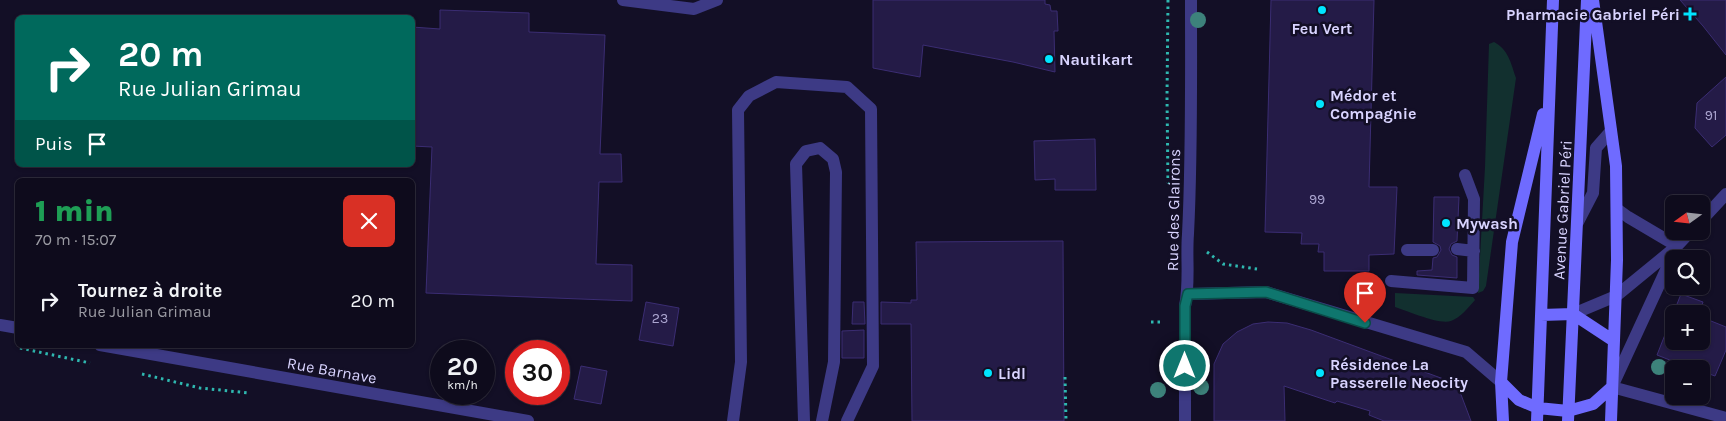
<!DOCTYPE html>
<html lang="fr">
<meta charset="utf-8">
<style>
:root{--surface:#0e0b1c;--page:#1c1929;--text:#f1f3f6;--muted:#9b9ba3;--line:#2e2b3b}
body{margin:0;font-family:Karla,sans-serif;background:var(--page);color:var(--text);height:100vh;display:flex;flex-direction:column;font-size:19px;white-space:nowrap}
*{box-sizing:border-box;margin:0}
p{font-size:16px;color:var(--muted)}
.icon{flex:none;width:28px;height:28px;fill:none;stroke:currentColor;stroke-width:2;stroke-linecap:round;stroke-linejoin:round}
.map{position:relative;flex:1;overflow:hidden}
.side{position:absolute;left:15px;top:178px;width:400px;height:170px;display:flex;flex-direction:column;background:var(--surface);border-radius:8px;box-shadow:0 1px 4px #0004,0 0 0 1px var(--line)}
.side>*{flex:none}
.guide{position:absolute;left:15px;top:15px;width:400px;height:152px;border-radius:8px;box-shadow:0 1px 4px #0004,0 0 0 1px var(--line);background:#00695c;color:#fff;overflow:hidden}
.needle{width:32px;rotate:255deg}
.fabs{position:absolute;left:1665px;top:195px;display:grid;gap:10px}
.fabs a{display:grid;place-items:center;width:45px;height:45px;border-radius:8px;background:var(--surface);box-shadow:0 1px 4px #0004,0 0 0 1px var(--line);font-size:25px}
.speed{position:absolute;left:430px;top:340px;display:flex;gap:10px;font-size:25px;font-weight:700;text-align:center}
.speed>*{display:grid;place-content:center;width:65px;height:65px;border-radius:50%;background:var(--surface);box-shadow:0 1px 4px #0004,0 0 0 1px var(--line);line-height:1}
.speed small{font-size:12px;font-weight:400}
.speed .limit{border:8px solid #d22;background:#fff;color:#111}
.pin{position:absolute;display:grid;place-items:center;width:42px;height:42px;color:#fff;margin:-51px -21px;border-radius:50% 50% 50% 0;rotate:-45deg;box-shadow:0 0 5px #0007}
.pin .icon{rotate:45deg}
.me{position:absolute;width:55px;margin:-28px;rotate:0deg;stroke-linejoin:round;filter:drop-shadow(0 0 4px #0008)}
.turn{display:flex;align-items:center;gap:18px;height:105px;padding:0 20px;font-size:22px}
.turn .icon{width:65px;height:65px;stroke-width:2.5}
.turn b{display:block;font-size:35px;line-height:42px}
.then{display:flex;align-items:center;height:48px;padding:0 20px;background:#0003;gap:10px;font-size:19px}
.round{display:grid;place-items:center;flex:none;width:52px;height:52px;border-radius:8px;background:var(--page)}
.overview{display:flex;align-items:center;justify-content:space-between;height:85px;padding:0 20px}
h1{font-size:30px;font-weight:800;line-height:38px;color:#1e9e55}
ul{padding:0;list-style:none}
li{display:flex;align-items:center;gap:15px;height:75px;padding:0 20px}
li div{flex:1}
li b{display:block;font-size:19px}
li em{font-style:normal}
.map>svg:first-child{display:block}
</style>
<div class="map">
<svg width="1726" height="421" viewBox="0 0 1726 421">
<rect width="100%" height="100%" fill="#130f26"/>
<path fill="#12302f" d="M1494,42C1508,49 1511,63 1516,78L1486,286L1483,291L1478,293L1485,167L1489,44Z
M1395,293L1473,297L1475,300C1468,308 1461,317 1451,321C1439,325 1408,311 1395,307Z"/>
<path fill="#241b47" stroke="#3b2d73" d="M873,0H1045V4L1050,5L1051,11H1057L1058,31H1054L1055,72L1013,62L923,45L920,77L873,68Z
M1271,0H1374L1369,187H1397L1394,254L1369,255V271H1324V252H1318L1319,244H1301L1302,233L1265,232Z
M1680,0H1726V55L1703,26Z
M440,10L529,13V32L605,35L600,154H621L622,182H599L596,264L632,265V301L426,293L432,147L412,146V27L440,29Z
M1726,77V135L1712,147L1695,128L1697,103Z
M1095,139L1096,190H1055V179L1035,180L1034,141Z
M1434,197H1459L1457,241L1451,244L1449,249L1452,255L1457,257V278L1417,275V271L1432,270L1433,258L1437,257L1441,250L1440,246L1433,242Z
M1063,241L1064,421H912L911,324H881V302L911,303V300H917L916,242Z
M1681,294L1703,302L1699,314H1674V341H1701V317L1726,327V350L1715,376L1701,371V369H1697L1681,362L1680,364L1657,355Z
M646,302L679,308L673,346L639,340Z
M853,302H864L865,324H852Z
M1268,322L1287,323L1311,330L1449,381L1460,392L1471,421H1384L1369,415L1370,411L1337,401L1335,403L1284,386L1285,421H1214V364L1223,344L1237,332L1253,324Z
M864,330V358H842V331Z
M581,366L607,371L601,404L574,399Z"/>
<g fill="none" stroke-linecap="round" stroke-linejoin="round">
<path stroke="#2fb8b0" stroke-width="3" stroke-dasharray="2.5 4" stroke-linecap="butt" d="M1168,0L1167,97L1168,184
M1207,252L1223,264L1257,269
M1151,322H1163
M20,348L90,363
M142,374L200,388L249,393
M1065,377L1066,421"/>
<path stroke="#3d3a85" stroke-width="12" d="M623,0L694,9L717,0
M1578,222L1593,193L1596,148L1611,131
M1457,249L1474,251
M1407,250H1433
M1391,281L1473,288L1474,199L1465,175
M733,421L741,362L738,110L749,96L776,82L847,87L871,109L873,366L847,421
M804,421L796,164L806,151L820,148L833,159L836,172L834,362L822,421"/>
<path stroke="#3d3a85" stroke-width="12" d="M1617,209L1628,217L1677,246
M1701,221L1726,194
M1677,246L1612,387L1726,418
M1188,294L1266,292L1466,352L1501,382
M1573,314L1616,296L1677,246L1691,231
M0,325L18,328
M100,345L528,421
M1185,421V306C1190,282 1186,258 1188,234C1192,156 1191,78 1191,0"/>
<path stroke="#6f6bff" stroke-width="12" d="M1593,0L1616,166L1617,260L1611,421
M1541,315L1573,314L1614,341
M1501,382L1519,400L1538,408L1568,411L1593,404L1612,387
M1503,421L1501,382L1512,242L1543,114
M1537,421L1553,0
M1568,421L1587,0"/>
</g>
<g fill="#3d827b">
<circle cx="1198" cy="20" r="8"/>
<circle cx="1659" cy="367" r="8"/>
<circle cx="1201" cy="387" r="8"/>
<circle cx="1158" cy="390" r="8"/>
</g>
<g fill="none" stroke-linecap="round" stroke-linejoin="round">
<g stroke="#0a4d48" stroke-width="12">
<path id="route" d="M1185,366V306L1188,294L1266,292L1365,323"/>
</g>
<use href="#route" stroke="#0f766e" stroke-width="9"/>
</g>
<g fill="#00e5ff" stroke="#130f26" stroke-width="2">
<circle cx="1322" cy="10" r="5"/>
<path d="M1687.5 6.5h5v5h5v5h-5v5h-5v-5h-5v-5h5z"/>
<circle cx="1049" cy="59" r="5"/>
<circle cx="1320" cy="104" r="5"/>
<circle cx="1446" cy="223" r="5"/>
<circle cx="988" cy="373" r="5"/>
<circle cx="1320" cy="373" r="5"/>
</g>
<g text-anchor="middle" stroke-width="5" stroke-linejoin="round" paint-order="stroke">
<g font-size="14" fill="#aca6d1">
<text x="1711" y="120">91</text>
<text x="1317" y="204">99</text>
<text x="660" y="323">23</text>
</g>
<g font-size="16" font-weight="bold" fill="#d9d4ff" stroke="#130f26" text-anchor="start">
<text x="1680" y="20" text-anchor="end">Pharmacie Gabriel Péri</text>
<text x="1322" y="34" text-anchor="middle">Feu Vert</text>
<text x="1059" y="65">Nautikart</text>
<text x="1330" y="101">Médor et<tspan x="1330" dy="18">Compagnie</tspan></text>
<text x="1456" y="229">Mywash</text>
<text x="1330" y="370">Résidence La<tspan x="1330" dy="18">Passerelle Neocity</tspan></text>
<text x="998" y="379">Lidl</text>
</g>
<g font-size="16" fill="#d9d4ff" stroke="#130f26">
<text transform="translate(1173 210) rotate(-89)" y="6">Rue des Glairons</text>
<text transform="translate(1562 210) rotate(-87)" y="6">Avenue Gabriel Péri</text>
<text transform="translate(332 370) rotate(10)" y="6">Rue Barnave</text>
</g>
</g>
</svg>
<div class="fabs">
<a><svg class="needle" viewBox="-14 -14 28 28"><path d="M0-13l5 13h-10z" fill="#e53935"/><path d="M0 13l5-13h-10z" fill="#9b9ba3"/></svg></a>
<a><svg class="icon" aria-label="search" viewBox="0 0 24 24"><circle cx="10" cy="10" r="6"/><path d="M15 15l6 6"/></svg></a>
<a>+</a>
<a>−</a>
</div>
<div class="speed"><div>20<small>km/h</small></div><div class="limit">30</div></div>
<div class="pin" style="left:1365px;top:323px;background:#d93025"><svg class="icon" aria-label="arrive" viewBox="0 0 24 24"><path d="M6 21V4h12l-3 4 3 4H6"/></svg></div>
<svg class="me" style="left:1185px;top:366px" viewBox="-20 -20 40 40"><circle r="17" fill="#0f766e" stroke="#fff" stroke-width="3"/><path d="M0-11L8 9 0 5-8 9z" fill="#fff"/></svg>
<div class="guide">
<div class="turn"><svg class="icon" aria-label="right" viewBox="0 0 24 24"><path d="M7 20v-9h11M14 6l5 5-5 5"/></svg><div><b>20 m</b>Rue Julian Grimau</div></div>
<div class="then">Puis<svg class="icon" aria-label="arrive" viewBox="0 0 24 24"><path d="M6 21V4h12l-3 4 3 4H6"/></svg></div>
</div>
<section class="side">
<div class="overview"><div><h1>1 min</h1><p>70 m · 15:07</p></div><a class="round" style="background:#d93025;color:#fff"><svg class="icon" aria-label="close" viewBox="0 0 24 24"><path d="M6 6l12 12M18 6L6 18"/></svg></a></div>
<ul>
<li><svg class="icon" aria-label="right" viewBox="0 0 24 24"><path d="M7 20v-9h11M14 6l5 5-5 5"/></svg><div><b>Tournez à droite</b><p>Rue Julian Grimau</p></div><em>20 m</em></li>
</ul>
</section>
</div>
